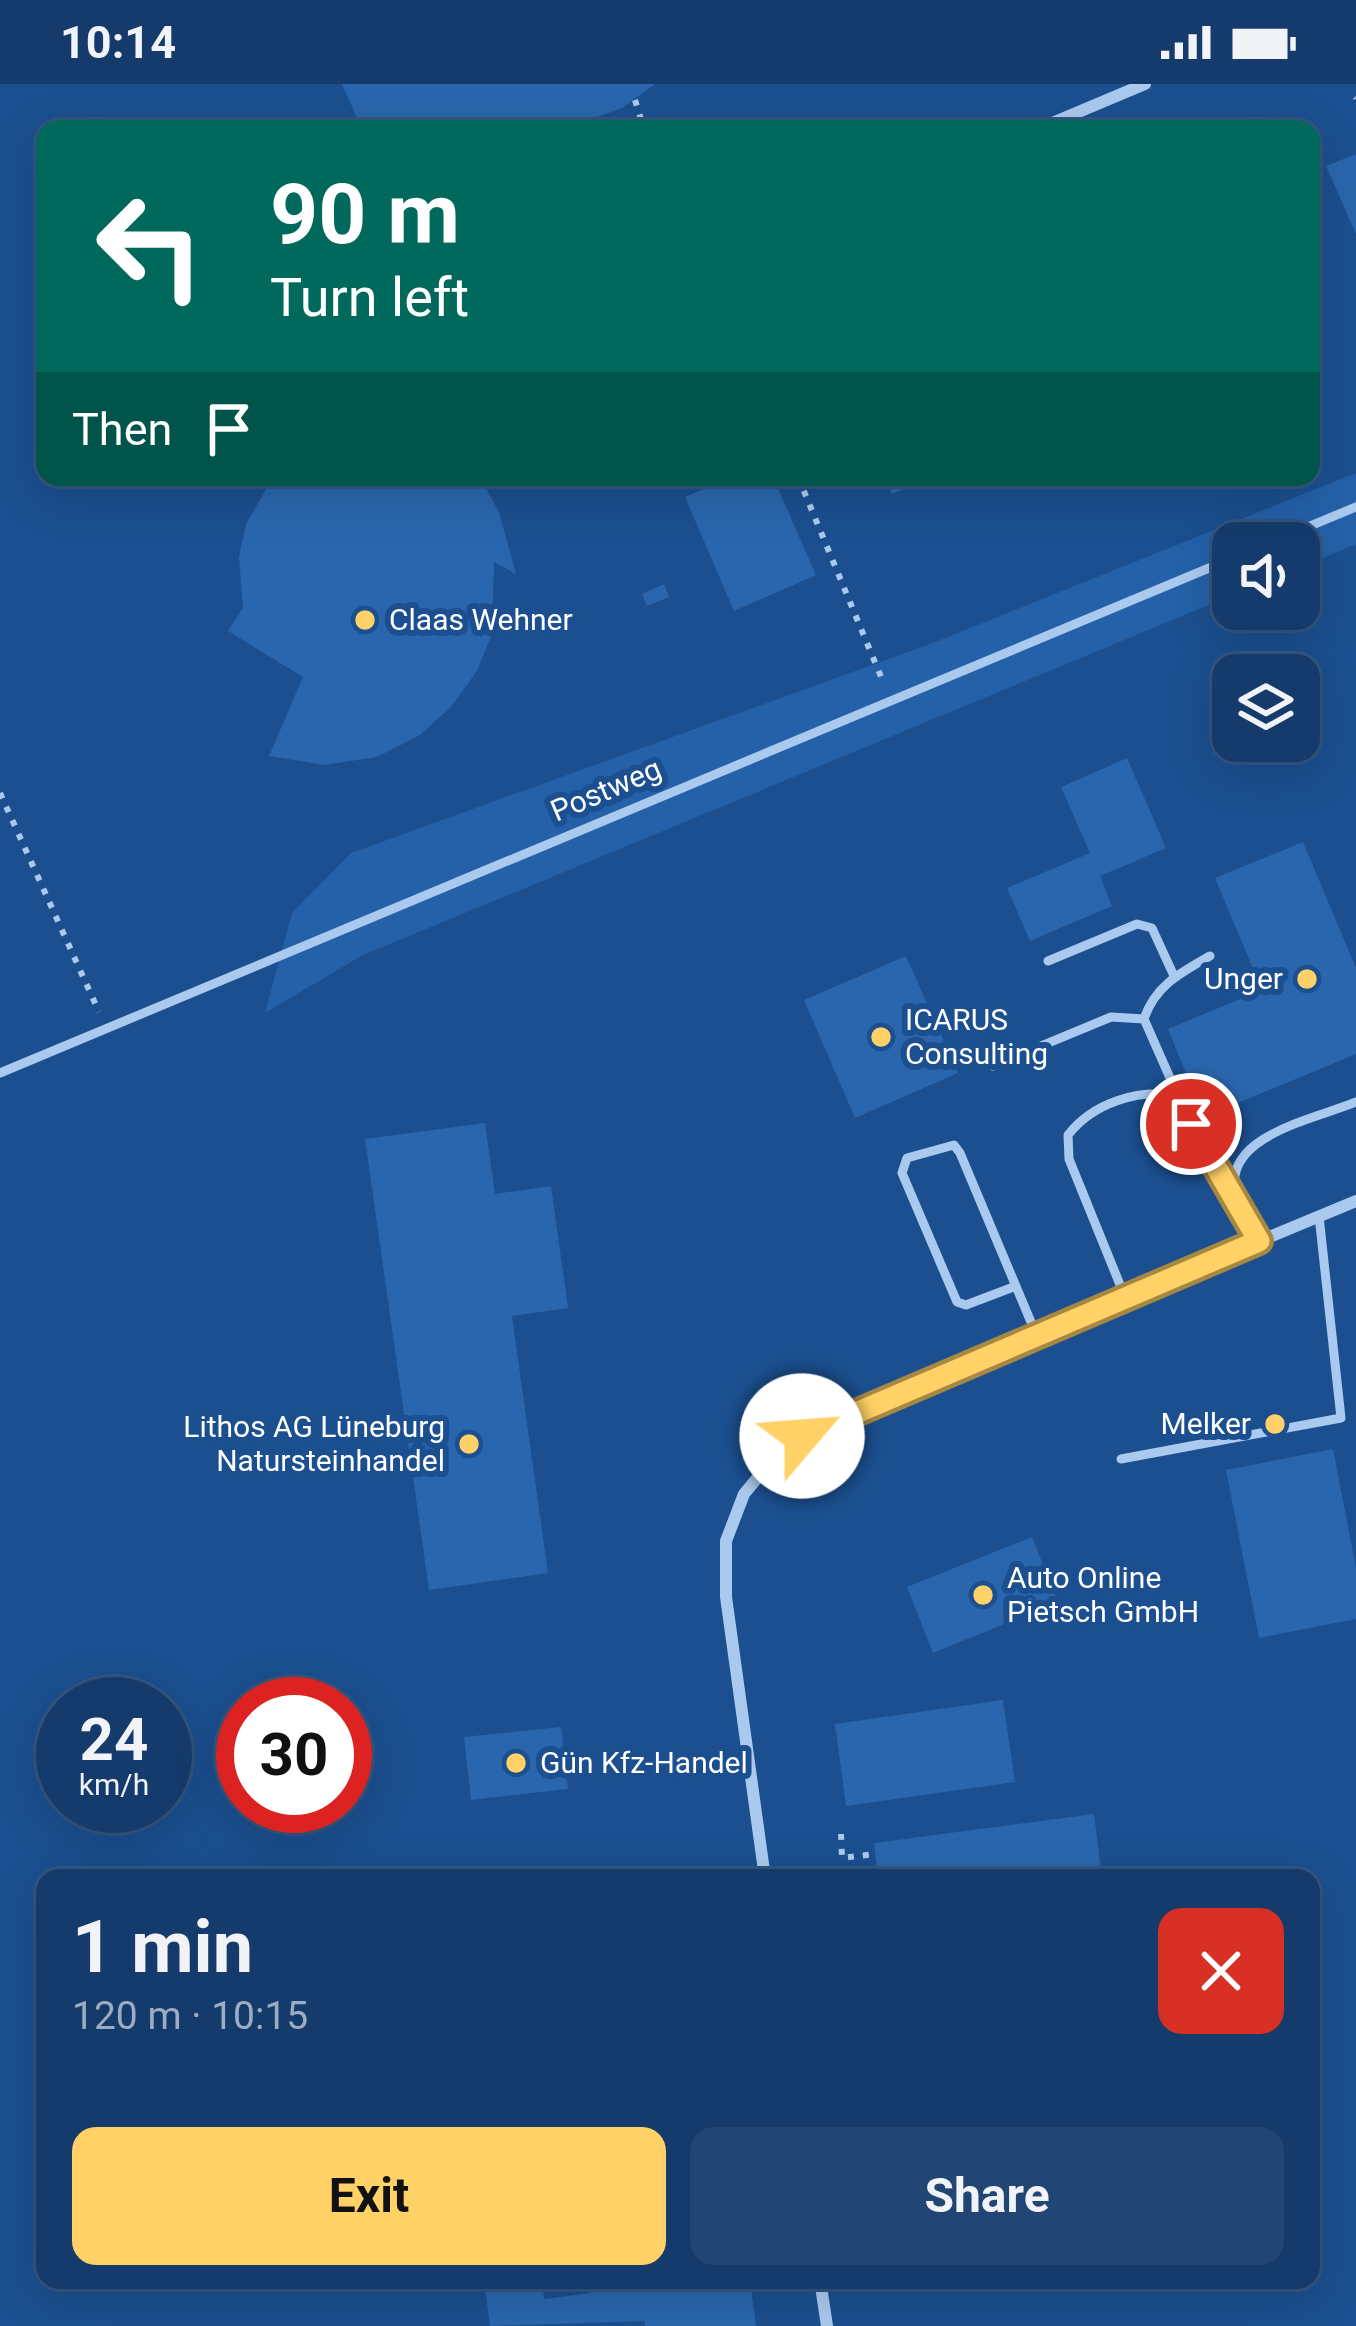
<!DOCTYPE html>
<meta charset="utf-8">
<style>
:root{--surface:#143b6b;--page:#214673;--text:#f1f3f6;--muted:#9dadc1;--line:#33557e;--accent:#ffd166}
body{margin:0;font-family:Roboto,sans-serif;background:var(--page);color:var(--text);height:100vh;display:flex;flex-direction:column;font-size:45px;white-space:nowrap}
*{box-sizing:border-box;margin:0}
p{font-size:39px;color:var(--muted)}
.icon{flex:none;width:66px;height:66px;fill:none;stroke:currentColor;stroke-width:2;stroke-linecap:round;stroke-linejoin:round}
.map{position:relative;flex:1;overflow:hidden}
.sheet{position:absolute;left:36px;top:1785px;width:1284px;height:420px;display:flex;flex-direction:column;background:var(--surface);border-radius:24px;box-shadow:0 12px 48px #0002,0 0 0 3px var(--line)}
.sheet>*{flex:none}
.hud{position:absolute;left:36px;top:36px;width:1284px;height:366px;border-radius:24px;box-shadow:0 12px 48px #0002,0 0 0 3px var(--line);background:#00695c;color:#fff;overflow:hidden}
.tools{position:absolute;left:1212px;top:438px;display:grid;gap:24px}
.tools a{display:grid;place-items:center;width:108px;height:108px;border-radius:24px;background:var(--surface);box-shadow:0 12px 48px #0002,0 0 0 3px var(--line);font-size:60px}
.speed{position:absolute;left:36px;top:1593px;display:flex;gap:24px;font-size:60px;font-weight:700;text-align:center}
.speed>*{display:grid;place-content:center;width:156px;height:156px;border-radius:50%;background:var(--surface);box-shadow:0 12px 48px #0002,0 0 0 3px var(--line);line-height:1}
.speed small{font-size:30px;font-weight:400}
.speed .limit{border:18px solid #d22;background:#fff;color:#111}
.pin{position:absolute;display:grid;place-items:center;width:102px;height:102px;color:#fff;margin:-51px;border:6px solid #fff;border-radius:50%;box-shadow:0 3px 12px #0007}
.me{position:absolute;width:132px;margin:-66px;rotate:63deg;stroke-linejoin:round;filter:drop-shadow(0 0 9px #0008)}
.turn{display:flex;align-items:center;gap:42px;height:252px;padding:0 36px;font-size:54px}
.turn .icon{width:156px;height:156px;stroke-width:2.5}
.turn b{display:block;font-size:84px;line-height:102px}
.then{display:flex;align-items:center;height:114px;padding:0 36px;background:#0003;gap:24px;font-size:45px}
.round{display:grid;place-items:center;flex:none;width:126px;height:126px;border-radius:24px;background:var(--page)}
.summary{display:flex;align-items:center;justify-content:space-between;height:204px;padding:0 36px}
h1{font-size:72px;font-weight:700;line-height:90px}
.action{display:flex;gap:24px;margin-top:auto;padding:24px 36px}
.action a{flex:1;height:138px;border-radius:24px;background:var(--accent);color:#111;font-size:48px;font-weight:700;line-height:138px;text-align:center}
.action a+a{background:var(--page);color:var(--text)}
.status{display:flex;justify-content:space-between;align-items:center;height:84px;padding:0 60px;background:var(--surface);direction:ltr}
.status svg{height:33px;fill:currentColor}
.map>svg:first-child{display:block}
</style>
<div class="status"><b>10:14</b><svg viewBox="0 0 49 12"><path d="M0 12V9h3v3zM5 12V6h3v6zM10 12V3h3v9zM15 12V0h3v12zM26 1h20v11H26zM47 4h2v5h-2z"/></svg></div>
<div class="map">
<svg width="1356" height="2242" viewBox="0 0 1356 2242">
<rect width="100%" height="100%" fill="#1b4f8f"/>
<path fill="#2461a8" d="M1356,389V460L1299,484V459H1233V511L361,872L265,929L292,829L351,769L930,560Z"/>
<path fill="#2a66ad" d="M342,0H655L622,24L589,36L590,45H362Z
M1356,70V150L1326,82Z
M273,393H480L499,428L516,490L494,478L492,550L477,587L451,623L420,651L377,673L324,681L269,672L303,593L228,547L243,524L239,473L246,440Z
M706,393H773L816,491L734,527L685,413L710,402Z
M884,393H932L892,410Z
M664,500L669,513L647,522L642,510Z
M1127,674L1166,764L1100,792L1112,822L1030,857L1007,804L1090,769L1061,703Z
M1303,758L1356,884V970L1204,1033L1168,945L1262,906L1215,794Z
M906,872L958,989L855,1034L804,916Z
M485,1039L495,1110L551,1102L568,1224L512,1232L548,1489L429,1506L365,1055Z
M1333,1365L1356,1484V1535L1259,1554L1226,1386Z
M1032,1453L1058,1518L933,1569L907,1503Z
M1003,1616L1015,1698L846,1722L835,1640Z
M561,1643L568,1705L471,1716L464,1653Z
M1094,1730L1102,1794H878L874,1759Z
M484,2196H542L544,2215L591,2209L589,2196H750L756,2242H645L644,2237L490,2242Z"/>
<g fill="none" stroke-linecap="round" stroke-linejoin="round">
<path stroke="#a9c9ee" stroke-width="6" stroke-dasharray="6 9" stroke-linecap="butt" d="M1355,13L1356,14
M635,16L644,45
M798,393L884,600
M0,709L99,928
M841,1750L842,1774L875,1770"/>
<path stroke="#a9c9ee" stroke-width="9" d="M1269,459L1356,423
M1048,877L1137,840L1152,844L1174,892
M993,982L1111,933L1144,935
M0,989L1233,474
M1178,1012L1144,935C1155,902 1180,889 1210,872
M1259,1157C1252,1141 1237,1122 1235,1105C1226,1051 1318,1034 1356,1018
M1016,1202L966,1221L957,1218L902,1089L907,1074L954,1061L960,1069L1036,1250
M1125,1213L1069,1075L1068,1051C1093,1019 1139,1004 1178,1012L1205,1067L1235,1107
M1121,1375L1341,1334L1319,1132"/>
<path stroke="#a9c9ee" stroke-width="12" d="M1038,45L1145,0
M765,1794L726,1513V1457L744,1410L773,1375L855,1325L1356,1117
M820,2196L827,2242"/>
</g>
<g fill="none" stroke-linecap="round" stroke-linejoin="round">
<g stroke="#a68842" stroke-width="30">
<path id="route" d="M802,1352L1259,1157L1191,1040"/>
</g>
<use href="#route" stroke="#ffd166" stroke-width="21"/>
</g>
<g fill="#ffd166" stroke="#1b4f8f" stroke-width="4.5">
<circle cx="365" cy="536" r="12"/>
<circle cx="1307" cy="895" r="12"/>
<circle cx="881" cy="953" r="12"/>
<circle cx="1275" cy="1340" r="12"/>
<circle cx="469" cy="1360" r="12"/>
<circle cx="983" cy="1511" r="12"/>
<circle cx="516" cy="1679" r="12"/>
</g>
<g text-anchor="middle" stroke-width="12" stroke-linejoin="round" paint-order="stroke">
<g font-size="30" fill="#fff" stroke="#1b4f8f" text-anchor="start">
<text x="389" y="546">Claas Wehner</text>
<text x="1283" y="905" text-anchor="end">Unger</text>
<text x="905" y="946">ICARUS<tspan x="905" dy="34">Consulting</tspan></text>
<text x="1251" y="1350" text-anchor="end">Melker</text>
<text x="445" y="1353" text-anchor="end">Lithos AG Lüneburg<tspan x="445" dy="34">Natursteinhandel</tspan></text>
<text x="1007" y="1504">Auto Online<tspan x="1007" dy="34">Pietsch GmbH</tspan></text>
<text x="540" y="1689">Gün Kfz-Handel</text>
</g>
<g font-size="30" fill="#fff" stroke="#1b4f8f">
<text transform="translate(606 706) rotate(-23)" y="10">Postweg</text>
</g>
</g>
</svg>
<div class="tools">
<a><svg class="icon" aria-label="sound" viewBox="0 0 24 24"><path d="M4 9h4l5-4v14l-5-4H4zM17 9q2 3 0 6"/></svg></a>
<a><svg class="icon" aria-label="layers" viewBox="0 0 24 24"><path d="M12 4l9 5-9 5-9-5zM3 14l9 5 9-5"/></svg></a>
</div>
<div class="speed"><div>24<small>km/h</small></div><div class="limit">30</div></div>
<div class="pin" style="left:1191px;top:1040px;background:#d93025"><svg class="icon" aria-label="arrive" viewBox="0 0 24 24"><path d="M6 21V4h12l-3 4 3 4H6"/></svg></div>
<svg class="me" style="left:802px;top:1352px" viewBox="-20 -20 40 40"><circle r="19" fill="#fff"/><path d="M0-13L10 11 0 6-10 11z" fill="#ffd166"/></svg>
<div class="hud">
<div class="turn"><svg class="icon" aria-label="left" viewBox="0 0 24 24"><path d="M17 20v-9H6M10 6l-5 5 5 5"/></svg><div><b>90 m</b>Turn left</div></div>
<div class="then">Then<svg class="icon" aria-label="arrive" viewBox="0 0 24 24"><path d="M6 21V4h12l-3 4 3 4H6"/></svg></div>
</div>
<section class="sheet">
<div class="summary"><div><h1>1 min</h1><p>120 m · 10:15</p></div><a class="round" style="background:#d93025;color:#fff"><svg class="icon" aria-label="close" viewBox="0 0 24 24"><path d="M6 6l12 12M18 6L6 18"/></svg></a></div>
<div class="action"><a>Exit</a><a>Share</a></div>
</section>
</div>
